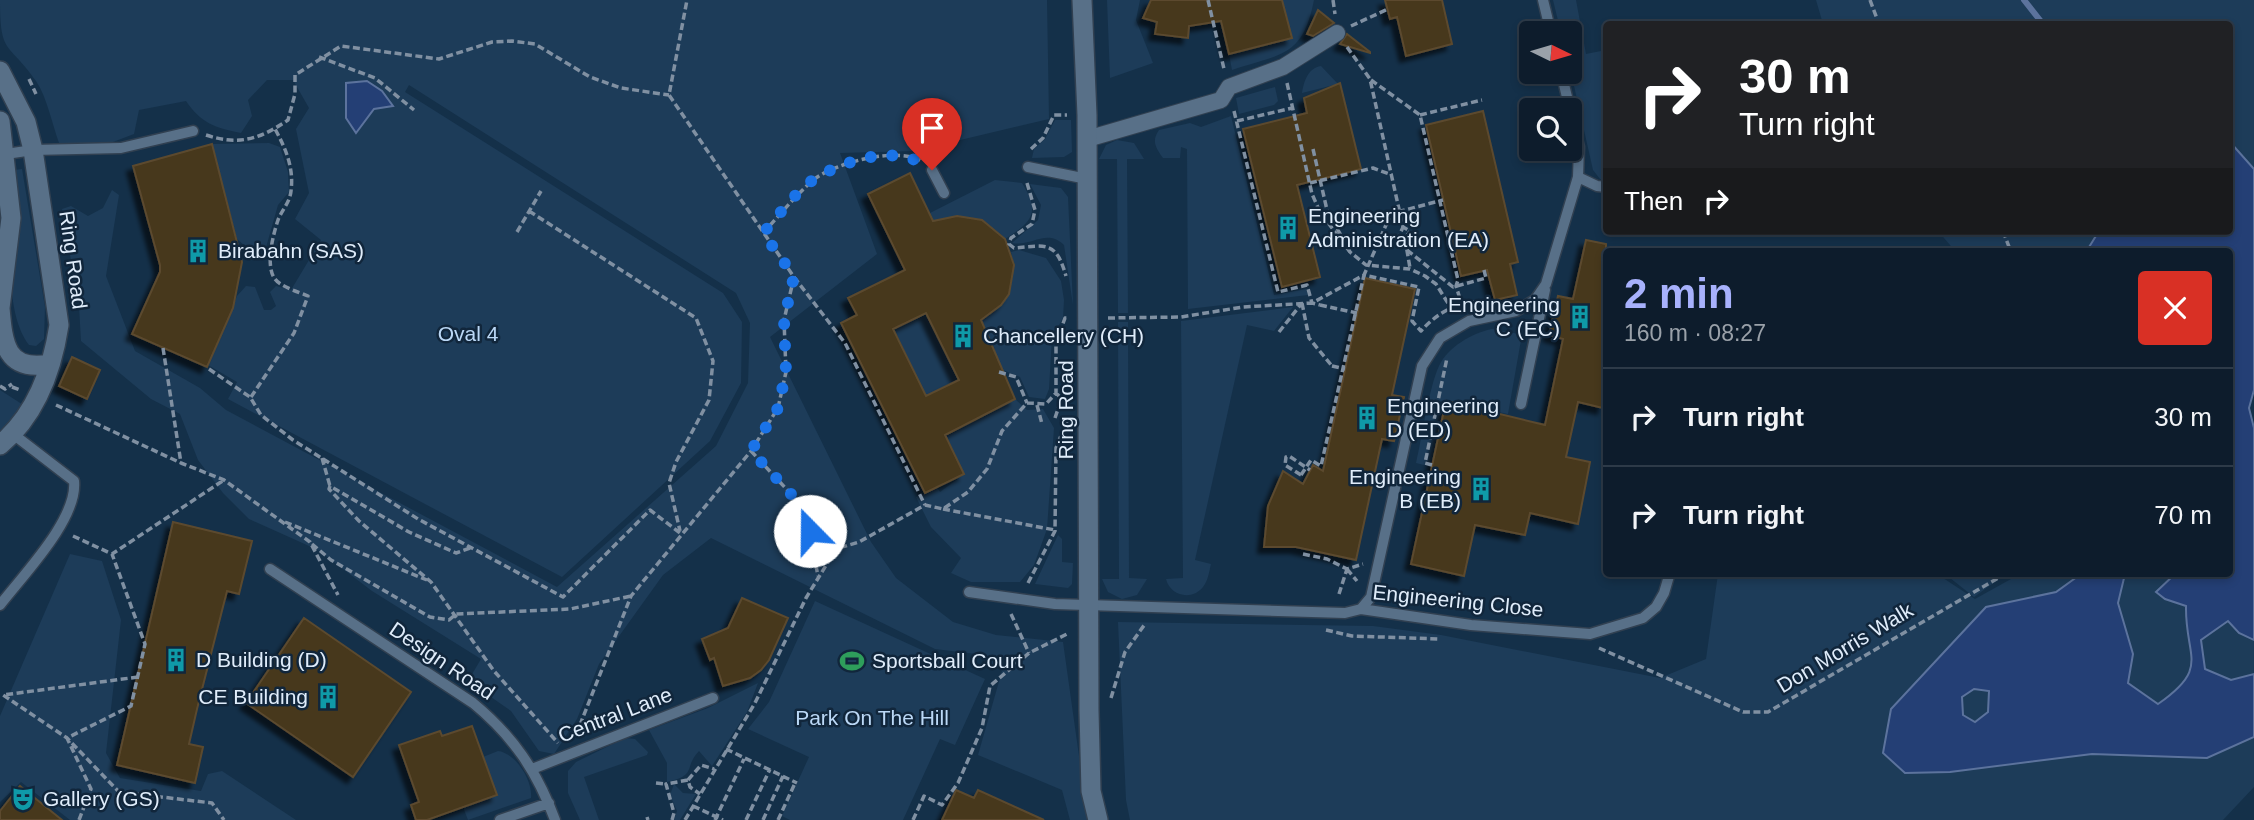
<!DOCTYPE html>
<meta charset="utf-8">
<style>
:root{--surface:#0d1c2c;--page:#162534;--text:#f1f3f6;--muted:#9aa1a9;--line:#2d3a48;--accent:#a7b1fc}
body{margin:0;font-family:Helvetica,sans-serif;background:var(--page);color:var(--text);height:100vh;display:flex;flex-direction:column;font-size:26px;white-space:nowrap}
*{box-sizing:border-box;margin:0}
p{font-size:23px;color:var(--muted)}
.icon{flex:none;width:38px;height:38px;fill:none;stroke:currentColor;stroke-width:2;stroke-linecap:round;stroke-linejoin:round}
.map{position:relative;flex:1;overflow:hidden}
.panel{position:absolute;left:1603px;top:248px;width:630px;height:329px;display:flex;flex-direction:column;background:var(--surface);border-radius:7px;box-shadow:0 4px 10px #0003,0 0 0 2px var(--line)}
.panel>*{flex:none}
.guide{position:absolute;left:1603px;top:21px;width:630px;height:214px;border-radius:7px;box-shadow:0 4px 10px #0003,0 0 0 2px var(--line);background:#202124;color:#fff;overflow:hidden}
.needle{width:46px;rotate:95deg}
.tools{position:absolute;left:1519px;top:21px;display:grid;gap:14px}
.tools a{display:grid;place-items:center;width:63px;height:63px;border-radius:7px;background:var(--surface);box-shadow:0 4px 10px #0003,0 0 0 2px var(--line);font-size:35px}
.pin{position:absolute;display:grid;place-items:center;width:60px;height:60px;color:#fff;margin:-72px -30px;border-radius:50% 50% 50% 0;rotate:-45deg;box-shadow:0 0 7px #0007}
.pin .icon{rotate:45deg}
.me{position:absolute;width:77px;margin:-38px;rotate:338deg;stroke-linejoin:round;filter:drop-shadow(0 0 5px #0008)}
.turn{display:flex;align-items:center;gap:24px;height:147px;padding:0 21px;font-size:32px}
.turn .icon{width:91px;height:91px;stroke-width:2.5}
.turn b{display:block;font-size:49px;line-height:60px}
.then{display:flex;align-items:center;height:66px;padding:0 21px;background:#0003;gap:14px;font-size:26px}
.round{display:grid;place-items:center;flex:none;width:74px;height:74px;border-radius:7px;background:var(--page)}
.overview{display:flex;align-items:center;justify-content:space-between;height:119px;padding:0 21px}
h1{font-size:42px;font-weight:700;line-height:52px;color:var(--accent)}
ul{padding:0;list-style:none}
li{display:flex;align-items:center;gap:21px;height:98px;padding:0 21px;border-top:2px solid var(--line)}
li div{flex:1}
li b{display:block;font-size:26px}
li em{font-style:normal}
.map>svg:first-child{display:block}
</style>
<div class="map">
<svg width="2254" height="820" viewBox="0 0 2254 820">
<defs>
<filter id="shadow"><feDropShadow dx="-6" dy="6" stdDeviation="2" flood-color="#0009"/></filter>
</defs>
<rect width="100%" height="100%" fill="#11263b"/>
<path fill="#143049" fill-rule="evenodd" d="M0,0H2254V820H0ZM1606,24H2230V231H1606ZM1531,33H1570V72H1531ZM1531,110H1570V149H1531ZM1606,252H2230V574H1606Z"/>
<path fill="#1d3c59" d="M0,0H1047L1049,119L914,151L840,153L877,254L770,337L871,542L896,578L953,622L996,635L1063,642L1088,820H1070L1062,790L978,755L1002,671L976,654L935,649L711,538L663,575L599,664L577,719L554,754L539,751L511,711L468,681L481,659L372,591L318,550L249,519L223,493L198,460L180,414L151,399L81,341L79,306L62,209L71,206L88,216L103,208L112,190L119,195L106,276L135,351L200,388L226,410L557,587L716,446L748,383L750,323L736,293L409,85L405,92L723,293L742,322L741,383L710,441L562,577L228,399L237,382L208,365L237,296L246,286L255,287L264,310H271L276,306L270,292L276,286L291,290L321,240L295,219L309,193L296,129L309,108L293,80H267L248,100L252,116L241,133C215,128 201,123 186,101L139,110L134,134L105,145L59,143C52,124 47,97 36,81C8,41 0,56 0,0Z
M1107,0H1140L1136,20L1153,63L1110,78Z
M1282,0H1314C1303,57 1281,54 1232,70L1229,54L1292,37Z
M1553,0H1576L1586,54L1606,50V179H1600L1593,170L1570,68V33H1561Z
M1816,0H2254V169L2230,142V24H1823Z
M1321,66L1338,84L1302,93C1304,81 1308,68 1321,66Z
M1275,87L1278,101L1274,105L1239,114L1236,98Z
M1231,116L1274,295L1306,289L1308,295L1188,309L1187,149L1181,147L1180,158H1163C1156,148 1151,141 1159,130L1190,123L1201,127Z
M1055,120H1071L1072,152L1064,157L1032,158L1034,149L1045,139Z
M1117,140L1134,143L1144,159H1127L1128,313H1118L1117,159H1099L1106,145Z
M269,143L280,147L288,172L289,192L278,205L265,251L252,252L237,239L212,144Z
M22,169L45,307L44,339L36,346L29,345C0,308 13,217 14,170Z
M995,180L1022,183C1041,213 1032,222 1005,239C982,216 965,214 935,223L930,213Z
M1030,184L1061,188L1068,197L1073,305L1064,245C1046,228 1032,247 1012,243L1038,220L1041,205Z
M1938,231H2099L2086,252H1956Z
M1019,250L1046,258L1061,281L1064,300L1063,318L1052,337L1049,389L1045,399L1029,397L1020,377L993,366L988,354L995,350L981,320C1007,305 1018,282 1011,252Z
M1293,307L1274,331L1247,325L1195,560L1211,564C1209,572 1208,581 1203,587C1192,601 1170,596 1166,579L1183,578L1181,321Z
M926,313L959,380L926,396L894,329Z
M1118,322H1128V330L1129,578L1147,579L1137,595L1122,599L1108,592L1102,579H1119Z
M1492,329L1519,334L1521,340L1508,414L1446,401L1432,467L1416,463C1422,438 1429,387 1439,366C1448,347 1472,333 1492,329Z
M0,390L28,408L0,438Z
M1015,399L1027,410L1043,409L1054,428L1047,529L1034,565L1020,582H971L951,573L961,558L931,527L916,497L937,487L940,492L964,474L945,435Z
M1058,535L1062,539V562L1073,563L1072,584L1068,588L1035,584Z
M70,554L102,561L121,620L106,753L120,778L201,791L208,774L222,771L296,820H70L21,782L0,802V716Z
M1718,574H1937L1975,599L2020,574H2081L2056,592L1986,608L1891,708L1950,772L2092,754L2207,758L2254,737V787L2223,820H1130L1126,800L1118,622L1373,626L1441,635L1660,678L1706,659Z
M1945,574H2006L1974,597Z
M2125,574H2175L2165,599L2186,605C2185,659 2211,665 2158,704L2128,683L2133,654L2118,603Z
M815,601L985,679L955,745L940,739L903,820H790L782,816L809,757L748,729L769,702Z
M2228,621L2239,633L2254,640V674L2231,680L2205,669L2201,639Z
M758,683L747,712L712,766L699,751C683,768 698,775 667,782V763L649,730L708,708Z
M1974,689L1989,690L1988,712L1975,722L1963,715L1962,697Z
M625,738L635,739L648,752L647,755L584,777L599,820H580L568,793V771L576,762Z
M498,751C516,753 533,781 531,798L468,820L463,807L496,795L483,757Z
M674,784L683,793L696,794L680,820H674L677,811L670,795Z"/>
<path fill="#243f75" stroke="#5c739d" stroke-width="2" fill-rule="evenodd" d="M367,81L382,91L393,106L374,109L356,133L346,118V83Z
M2230,142L2254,169V390L2249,408L2254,428V640L2239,633L2228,621L2201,640L2205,669L2231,680L2254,674V737L2207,758L2092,754L1950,772L1905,773L1883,753L1891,709L1986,607L2056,592L2081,574H2125L2118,603L2133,654L2128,683L2158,704C2211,667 2185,658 2186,606L2165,599L2156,592L2175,574H2230V252H2086L2099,231H2230ZM1974,689L1989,691L1988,712L1975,722L1963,715L1962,697Z"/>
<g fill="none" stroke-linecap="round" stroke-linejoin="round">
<path stroke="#5c739d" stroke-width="6" d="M2024,0L2043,24"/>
</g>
<path fill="#47371c" stroke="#5b4a2f" stroke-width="2" fill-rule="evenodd" filter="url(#shadow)" d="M1151,0H1282L1292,38L1229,54L1221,21L1189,26L1188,38L1155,34L1157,22L1143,18Z
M1385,0H1442L1452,44L1406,56L1397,17L1390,19Z
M1318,10L1334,23L1313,36L1307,34Z
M1347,34L1370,52V53L1340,44Z
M1340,83L1361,169L1297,185L1320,277L1282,287L1243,129L1307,113L1304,98Z
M1483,111L1518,262L1510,264L1517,295L1495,300L1487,270L1461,276L1426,125Z
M212,144L242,262L233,308L207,367L132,334L160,272V265L133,166Z
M910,173L933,221L957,216L982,220L1005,239L1014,265L1009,294L1001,305L981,320L1015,399L945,435L964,474L925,493L841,323L857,315L848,298L905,270L868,194ZM926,313L959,380L926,396L893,329Z
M1586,240L1606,244V391L1603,408L1578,402L1566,457L1590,462L1578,524L1530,513L1525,535L1475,525L1464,576L1411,564L1446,401L1545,425L1563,339L1549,335L1558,296L1573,299Z
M1365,278L1415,289L1392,395L1404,397L1394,441L1382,439L1356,560L1296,547H1264L1268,506L1283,471L1303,484L1313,465L1323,471Z
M72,357L100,370L87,399L59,386Z
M173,522L252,541L239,594L227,591L197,709L189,744L203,747L195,783L117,765Z
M742,598L788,618L769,660L761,670L750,678L723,686L714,658L710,660L702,639L728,628Z
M304,618L411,692L353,777L246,703Z
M472,726L497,795L427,820H416L411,805L419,802L399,745L440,731L442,736Z
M20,786L62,820H0V811Z
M956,790L974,798L978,790L1044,820H942Z"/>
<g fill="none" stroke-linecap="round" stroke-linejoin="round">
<g stroke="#314051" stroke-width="13">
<path id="service" d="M1543,0L1551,33
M4,158L6,154L33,150L121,148L193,131
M1028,167L1087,179
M932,170L944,193
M1578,177L1597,186L1606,187
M1521,404L1545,290
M270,569L473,703C513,736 537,771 555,820
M969,592L1055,604L1345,613L1361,609L1471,625L1590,634L1643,618L1656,607L1664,593L1669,576
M0,605C23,575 78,519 74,481L13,434
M1361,609L1371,597L1422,366L1440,338L1469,321L1516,311L1535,300L1546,284L1578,177L1579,147L1561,72
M532,769L713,698
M500,820L549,803"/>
</g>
<g stroke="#314051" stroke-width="18">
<path id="pedestrian" d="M1087,139L1221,100L1229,87L1283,67L1337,33"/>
</g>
<g stroke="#314051" stroke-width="22">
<path id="minor" d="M1082,0L1087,115L1089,711L1091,791L1098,820
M0,71L26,122L33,150L59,325C52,371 36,415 0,445
M0,121L11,218L0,308
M0,308C3,344 6,372 50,364"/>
</g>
<path stroke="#8090a2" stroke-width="3.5" stroke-dasharray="7 3.5" stroke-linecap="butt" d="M1208,0L1224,69
M1333,0L1335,14
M1870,0L1879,24
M1351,26L1388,9
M1347,47L1370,79L1403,227L1410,231L1405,239L1399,236L1403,227
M319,57L375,78L414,110
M29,79L36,94
M1371,80L1420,115L1458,280L1456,286L1461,302
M1287,83L1312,194L1320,212L1350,252L1366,265L1410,269L1425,276L1436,284L1451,308
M1234,111L1278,292L1307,285L1312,303L1320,305
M1420,115L1482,100
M1237,121L1292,108
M206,135C239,146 260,139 288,120L295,94V75L341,46L439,59L492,42L512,41L535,44L590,77L621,88L669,95
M1031,149L1043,138L1054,115H1067
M1027,183L1035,210L1032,224L1011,238L1009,244L1014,248C1047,245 1056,241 1066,276
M1310,183L1373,168L1392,175
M529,211L696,318L713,361L709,400L676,462L669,483L680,531
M2003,231L2011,252
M517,232L541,191
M763,233C779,216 795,196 812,181C833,163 898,146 921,161
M1405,239L1410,268
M1407,250L1453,287L1486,278L1484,270
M794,277L845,343L925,505
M1302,303L1309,338L1332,366
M1108,318L1181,317L1243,307L1312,303L1364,275L1386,225L1401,211L1443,200
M1279,332L1302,303
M163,348L181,463
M209,369L250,397L261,415L293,440L418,519L563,597L650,510L680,533
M999,372L1016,377L1027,403
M0,386L5,389L12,384
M12,387L20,390
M1056,393L1067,404
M251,397L294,333L308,296C299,292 281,287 275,279C265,266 273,235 278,220C282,210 290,202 291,191C294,168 286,149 275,129
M56,405L181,463L224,480L310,542L338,595
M1037,405L1042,424
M1055,418L1061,400
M751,451L805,509L818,576
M322,458L330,486
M1432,465L1425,463L1447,358
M1301,475L1311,460L1321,466L1364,275L1419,287L1412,321L1421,331C1434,316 1454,303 1474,302
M943,509L1055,530
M285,522L427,580
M73,536L112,554L224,480
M312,544L331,560L430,617L449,620L456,614L570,609L631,596
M470,548L456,553L409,532L330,486L329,489L359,521L431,582L494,671L558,743
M1303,554L1327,559L1347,569L1363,564
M1347,569L1357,581
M1028,583L1055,531L1056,448L1067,421
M1339,594L1347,569
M1011,614L1029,653
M1326,630L1352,636L1440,639
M1599,648L1743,712H1768L2005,574
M138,677L3,695L67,738L119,792L212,803L224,820
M1111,698L1125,652L1145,624
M576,735L631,596L751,451L778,408L786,372L784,320L794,277L669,95L687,0
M726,749L797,783
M688,780L701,765L714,769
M656,783L666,784
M693,806L723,820
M647,817L648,820
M79,820L91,789L67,738L131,706L145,644L112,554
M672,820L674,813L666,784L688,780L690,787L700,794
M685,820L755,703L806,598L836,549L859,542L925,505L943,509L968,492L987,469L1002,431L1027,403L1046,404L1056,393V342L1065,318H1069
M715,820L744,759
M746,820L770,769
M763,820L783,776
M778,820L796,781
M913,820L924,796L942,805L958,783L982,728L990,686L1029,653L1069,633"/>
<use href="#service" stroke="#587088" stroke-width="10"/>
<use href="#pedestrian" stroke="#587088" stroke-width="16"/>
<use href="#minor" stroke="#587088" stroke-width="19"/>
<path stroke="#8090a2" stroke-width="3.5" stroke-dasharray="7 3.5" stroke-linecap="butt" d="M1313,149L1327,210L1350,252
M1320,305L1357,313
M1332,366L1345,369
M1301,475L1285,465L1286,457L1289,456L1310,470"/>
</g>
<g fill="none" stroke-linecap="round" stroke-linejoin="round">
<path stroke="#1a73e8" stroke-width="12" stroke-dasharray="0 21.6" d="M810,531L805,509L751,451L778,408L786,372L784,320L794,276L763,233C779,216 796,190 816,178C850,158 900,143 932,170"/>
</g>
<defs>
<g id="building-bare" transform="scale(1.89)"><path d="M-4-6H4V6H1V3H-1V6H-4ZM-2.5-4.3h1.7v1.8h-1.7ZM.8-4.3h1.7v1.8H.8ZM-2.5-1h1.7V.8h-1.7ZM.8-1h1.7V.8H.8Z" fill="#0f9aa8" stroke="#11263b" stroke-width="2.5" paint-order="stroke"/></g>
<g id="stadium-bare" transform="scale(1.89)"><path d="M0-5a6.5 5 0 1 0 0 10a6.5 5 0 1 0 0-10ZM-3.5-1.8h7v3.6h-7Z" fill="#2e9e5b" stroke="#11263b" stroke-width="2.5" paint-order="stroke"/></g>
<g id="theatre-bare" transform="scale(1.89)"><path d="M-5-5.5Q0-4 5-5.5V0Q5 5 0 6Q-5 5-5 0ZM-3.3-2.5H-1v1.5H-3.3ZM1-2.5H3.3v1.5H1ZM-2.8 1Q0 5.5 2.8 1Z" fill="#0f9aa8" stroke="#11263b" stroke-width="2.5" paint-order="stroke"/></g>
</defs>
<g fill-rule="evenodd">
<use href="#building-bare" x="1288" y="228"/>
<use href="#building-bare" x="198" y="251"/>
<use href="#building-bare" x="1580" y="317"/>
<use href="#building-bare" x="963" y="336"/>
<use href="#building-bare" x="1367" y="418"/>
<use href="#building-bare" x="1481" y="489"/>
<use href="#building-bare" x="176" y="660"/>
<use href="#stadium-bare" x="852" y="661"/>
<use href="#building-bare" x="328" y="697"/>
<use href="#theatre-bare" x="23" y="799"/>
</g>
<g text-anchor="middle" stroke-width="5" stroke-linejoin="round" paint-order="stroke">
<g font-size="21" fill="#dfecfa" stroke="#11263b" text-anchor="start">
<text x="1308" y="223">Engineering<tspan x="1308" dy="24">Administration (EA)</tspan></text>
<text x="218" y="258">Birabahn (SAS)</text>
<text x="1560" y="312" text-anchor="end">Engineering<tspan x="1560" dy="24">C (EC)</tspan></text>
<text x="983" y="343">Chancellery (CH)</text>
<text x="1387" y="413">Engineering<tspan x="1387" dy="24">D (ED)</tspan></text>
<text x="1461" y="484" text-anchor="end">Engineering<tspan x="1461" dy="24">B (EB)</tspan></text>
<text x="196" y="667">D Building (D)</text>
<text x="872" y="668">Sportsball Court</text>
<text x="308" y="704" text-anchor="end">CE Building</text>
<text x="43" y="806">Gallery (GS)</text>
</g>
<g font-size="21" fill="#dfecfa" stroke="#11263b">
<text transform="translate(73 260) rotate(82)" y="7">Ring Road</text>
<text transform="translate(1066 410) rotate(-90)" y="7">Ring Road</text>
<text transform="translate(1458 601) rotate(6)" y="7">Engineering Close</text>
<text transform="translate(1845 648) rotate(-31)" y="7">Don Morris Walk</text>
<text transform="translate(442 661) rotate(34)" y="7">Design Road</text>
<text transform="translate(615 715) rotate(-21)" y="7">Central Lane</text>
</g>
<g font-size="21" fill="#bbd8f6" stroke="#11263b">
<text x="468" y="341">Oval 4</text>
<text x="872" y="725">Park On The Hill</text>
</g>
</g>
</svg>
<div class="tools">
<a><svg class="needle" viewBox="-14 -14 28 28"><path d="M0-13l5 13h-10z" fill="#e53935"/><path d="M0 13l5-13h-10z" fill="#9aa1a9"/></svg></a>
<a><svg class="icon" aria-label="search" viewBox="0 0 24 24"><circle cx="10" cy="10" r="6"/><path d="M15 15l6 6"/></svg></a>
</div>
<div class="pin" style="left:932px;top:170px;background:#d93025"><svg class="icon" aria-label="arrive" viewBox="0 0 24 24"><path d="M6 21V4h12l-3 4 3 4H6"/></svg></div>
<svg class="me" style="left:810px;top:531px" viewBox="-20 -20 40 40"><circle r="19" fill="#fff"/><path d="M0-13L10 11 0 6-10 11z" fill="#1a73e8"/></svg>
<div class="guide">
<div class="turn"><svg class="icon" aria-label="right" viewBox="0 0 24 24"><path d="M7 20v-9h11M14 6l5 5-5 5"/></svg><div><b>30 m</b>Turn right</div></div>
<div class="then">Then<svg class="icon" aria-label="right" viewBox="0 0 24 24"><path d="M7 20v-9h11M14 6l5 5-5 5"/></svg></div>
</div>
<section class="panel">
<div class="overview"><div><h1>2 min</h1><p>160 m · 08:27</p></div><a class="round" style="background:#d93025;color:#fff"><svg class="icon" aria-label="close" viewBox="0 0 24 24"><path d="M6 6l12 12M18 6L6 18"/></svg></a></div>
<ul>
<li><svg class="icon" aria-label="right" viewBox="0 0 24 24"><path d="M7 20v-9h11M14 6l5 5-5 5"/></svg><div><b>Turn right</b></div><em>30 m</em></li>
<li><svg class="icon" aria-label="right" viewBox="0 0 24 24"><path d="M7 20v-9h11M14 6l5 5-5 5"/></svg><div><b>Turn right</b></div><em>70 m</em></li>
</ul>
</section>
</div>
